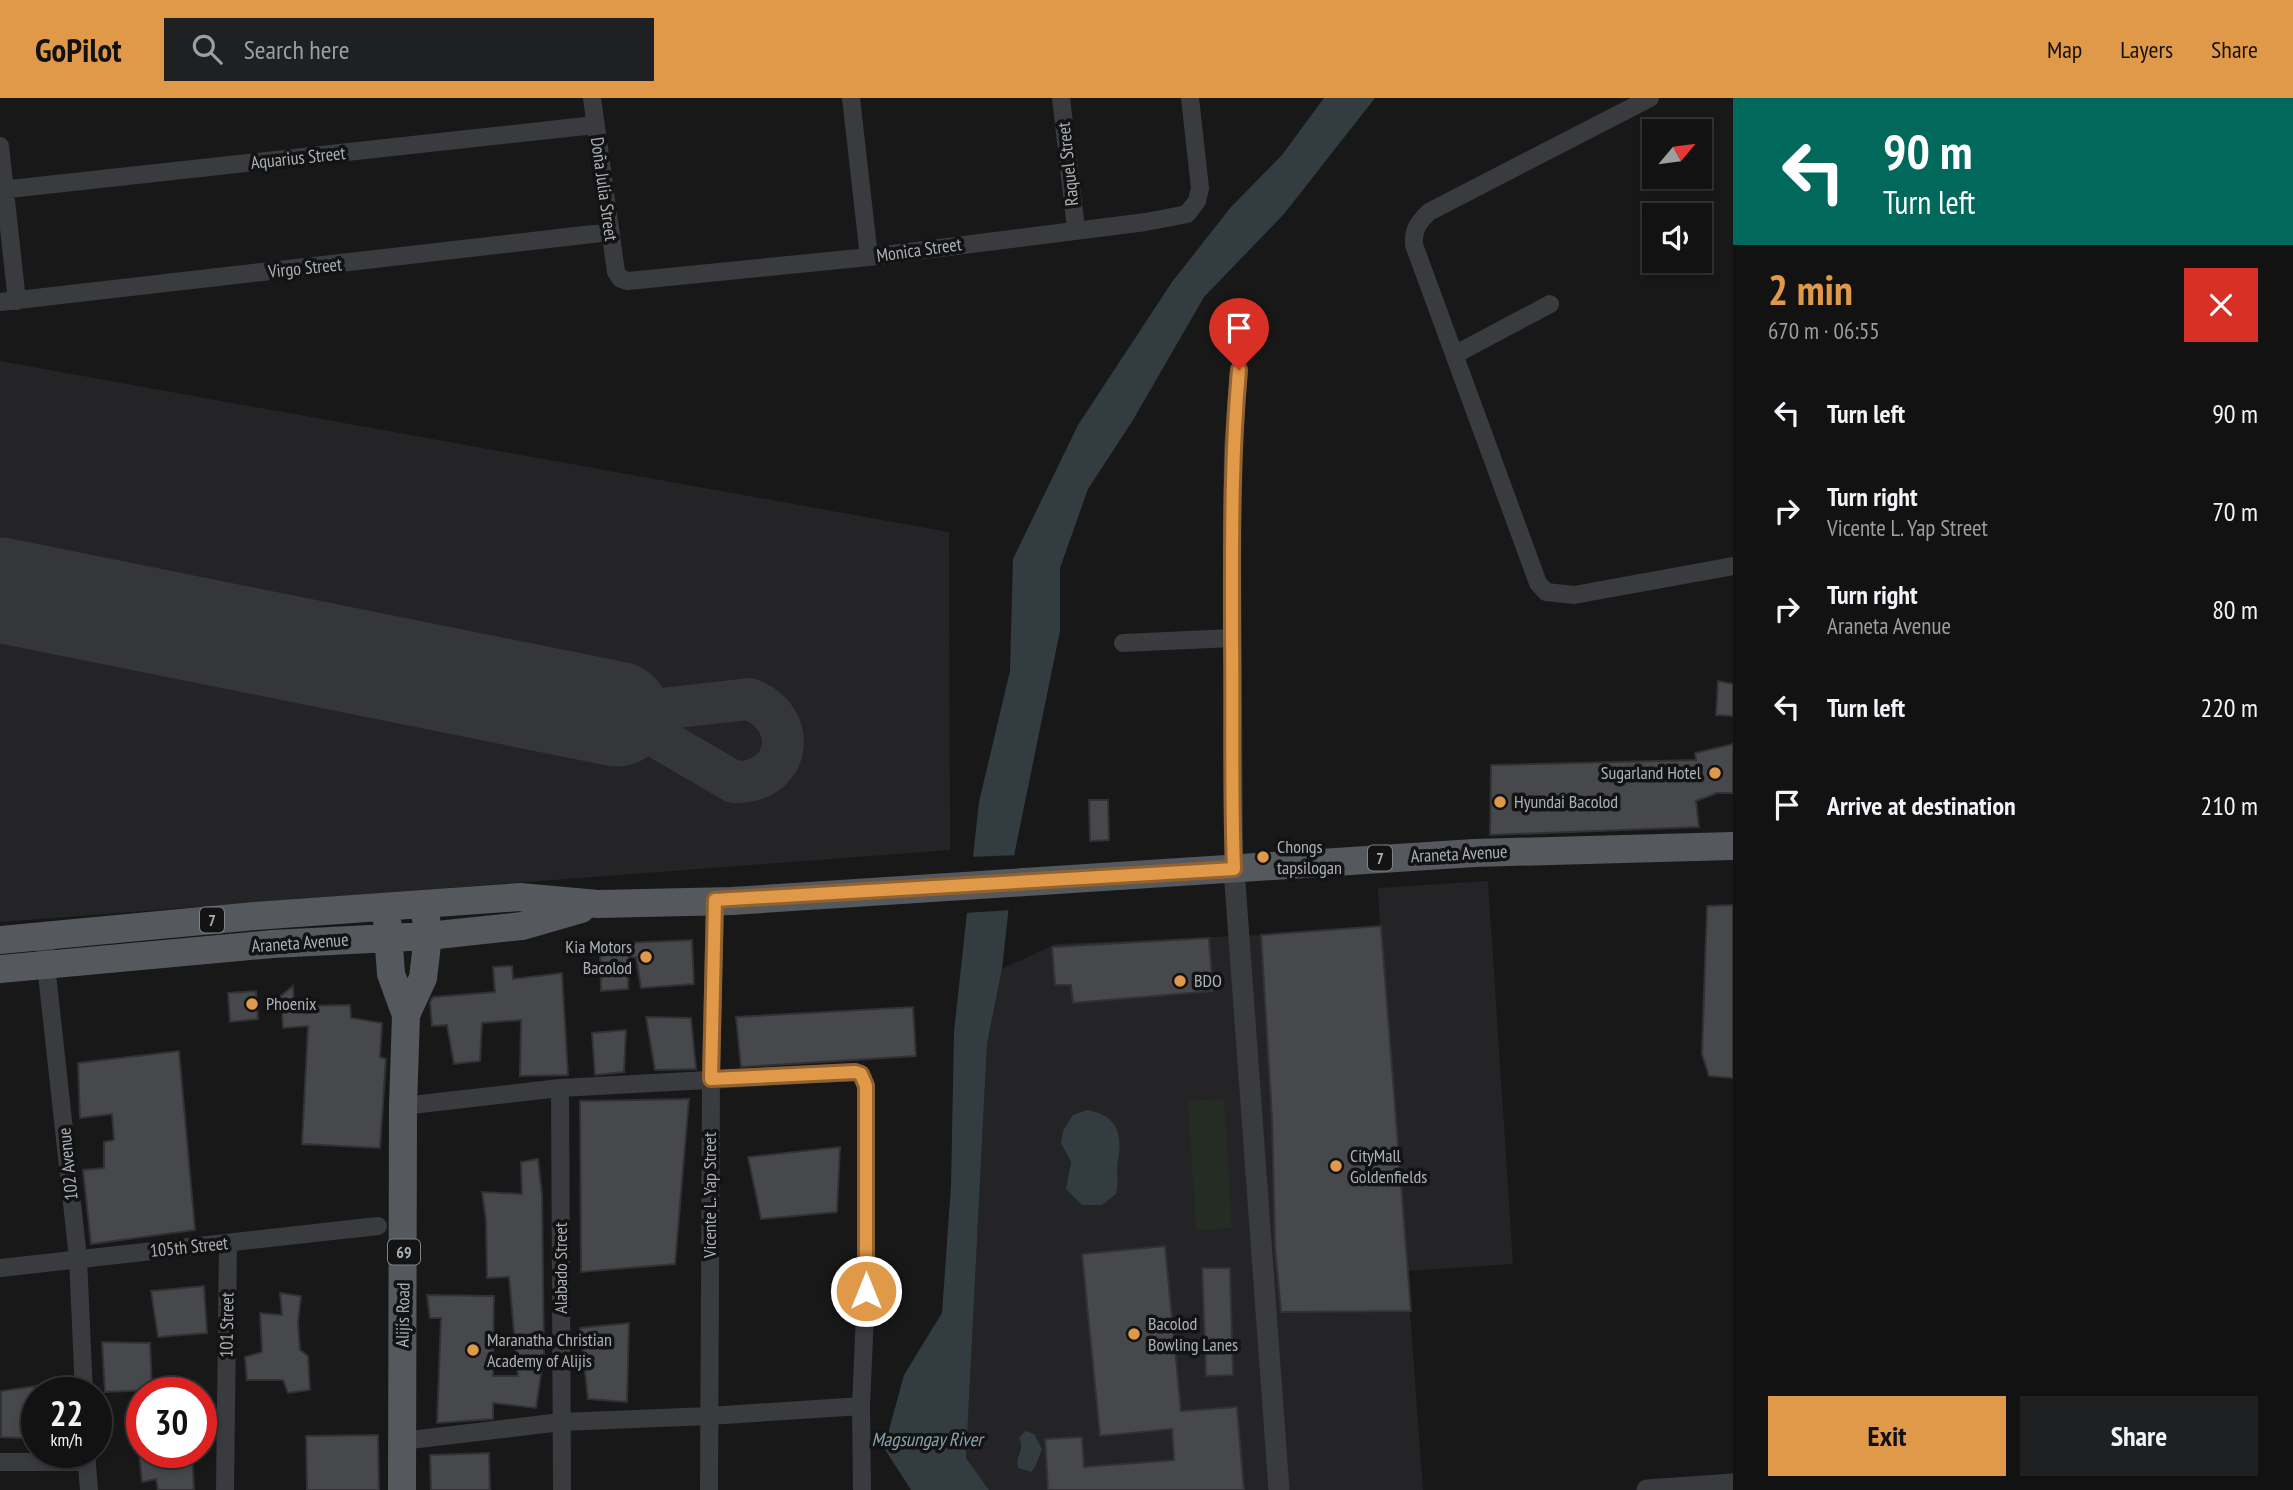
<!DOCTYPE html>
<meta charset="utf-8">
<style>
:root{--surface:#121213;--page:#1f2021;--text:#f1f3f6;--muted:#9c9ea0;--line:#313233;--accent:#e09849}
body{margin:0;font-family:"PT Sans Narrow",sans-serif;background:var(--page);color:var(--text);height:100vh;display:flex;flex-direction:column;font-size:26px;white-space:nowrap}
*{box-sizing:border-box;margin:0}
p{font-size:23px;color:var(--muted)}
.icon{flex:none;width:38px;height:38px;fill:none;stroke:currentColor;stroke-width:2;stroke-linecap:round;stroke-linejoin:round}
.map{position:relative;flex:1;overflow:hidden}
.drawer{display:flex;flex-direction:column;background:var(--surface);width:560px}
.drawer>*{flex:none}
.guide{background:#00695c;color:#fff;overflow:hidden}
.needle{width:46px;rotate:61deg}
.controls{position:absolute;left:1642px;top:21px;display:grid;gap:14px}
.controls a{display:grid;place-items:center;width:70px;height:70px;border-radius:0px;background:var(--surface);box-shadow:0 4px 10px #0003,0 0 0 2px var(--line);font-size:35px}
.speed{position:absolute;left:21px;top:1279px;display:flex;gap:14px;font-size:35px;font-weight:700;text-align:center}
.speed>*{display:grid;place-content:center;width:91px;height:91px;border-radius:50%;background:var(--surface);box-shadow:0 4px 10px #0003,0 0 0 2px var(--line);line-height:1}
.speed small{font-size:18px;font-weight:400}
.speed .limit{border:10px solid #d22;background:#fff;color:#111}
.pin{position:absolute;display:grid;place-items:center;width:60px;height:60px;color:#fff;margin:-72px -30px;border-radius:50% 50% 50% 0;rotate:-45deg;box-shadow:0 0 7px #0007}
.pin .icon{rotate:45deg}
.me{position:absolute;width:77px;margin:-38px;rotate:0deg;stroke-linejoin:round;filter:drop-shadow(0 0 5px #0008)}
.turn{display:flex;align-items:center;gap:24px;height:147px;padding:0 35px;font-size:32px}
.turn .icon{width:91px;height:91px;stroke-width:2.5}
.turn b{display:block;font-size:49px;line-height:60px}
.round{display:grid;place-items:center;flex:none;width:74px;height:74px;border-radius:0px;background:var(--page)}
.overview{display:flex;align-items:center;justify-content:space-between;height:119px;padding:0 35px}
h1{font-size:42px;font-weight:700;line-height:52px;color:var(--accent)}
.primary-button{display:flex;gap:14px;margin-top:auto;padding:14px 35px}
.primary-button a{flex:1;height:80px;border-radius:0px;background:var(--accent);color:#111;font-size:28px;font-weight:700;line-height:80px;text-align:center}
.primary-button a+a{background:var(--page);color:var(--text)}
ul{padding:0;list-style:none}
li{display:flex;align-items:center;gap:21px;height:98px;padding:0 35px}
li div{flex:1}
li b{display:block;font-size:26px}
li em{font-style:normal}
header{display:flex;align-items:center;gap:42px;box-sizing:border-box;height:98px;padding:0 35px;background:var(--accent);color:#111}
header strong{font-size:33px}
nav{display:flex;gap:38px;margin-inline-start:auto;font-size:24px}
.search{width:490px;height:63px;background:var(--page);display:flex;align-items:center;gap:18px;box-sizing:border-box;padding:0 24px;border-radius:0px;color:var(--muted);font-size:26px}
main{display:flex;flex:1;min-height:0}
.map>svg:first-child{display:block}
</style>
<header>
<strong>GoPilot</strong>
<div class="search"><svg class="icon" aria-label="search" viewBox="0 0 24 24"><circle cx="10" cy="10" r="6"/><path d="M15 15l6 6"/></svg>Search here</div>
<nav><a>Map</a><a>Layers</a><a>Share</a></nav>
</header>
<main>
<div class="map">
<svg width="1733" height="1392" viewBox="0 0 1733 1392">
<rect width="100%" height="100%" fill="#181819"/>
<path fill="#242426" d="M0,263L949,434L950,752L0,824Z
M1488,783L1513,1166L1407,1173L1423,1392H989L966,1360L987,946L1002,871L1056,846L1261,837L1380,828L1378,790Z"/>
<path fill="#242c24" d="M1224,1001L1232,1130L1196,1132L1188,1003Z"/>
<path fill="#323c41" d="M1324,0H1375L1284,116L1204,199L1133,322L1088,391L1060,470V533L1015,753L1002,871L987,946L966,1360L989,1392H911L884,1350L904,1277L942,1215L951,1088L954,934L979,704L1010,573L1013,461L1078,327L1172,184L1231,109L1282,57Z
M1087,1012C1116,1017 1123,1034 1118,1062C1116,1073 1119,1084 1116,1096L1102,1107H1082L1066,1091L1071,1064L1061,1045L1063,1033L1073,1017Z
M1025,1333L1034,1336L1042,1351L1035,1369L1031,1374L1018,1370C1015,1358 1025,1352 1019,1340Z"/>
<path fill="#181819" d="M1018,757L1012,812L964,815L970,759Z"/>
<g fill="none" stroke-linecap="round" stroke-linejoin="round">
<path stroke="#343638" stroke-width="42" d="M749,601C801,620 791,686 734,684L617,616Z"/>
<path stroke="#343638" stroke-width="105" d="M0,492L617,616"/>
</g>
<path fill="#47484c" stroke="#323235" stroke-width="2" d="M1718,583L1733,586V618L1716,617Z
M1733,646V695H1717L1696,703L1699,729L1490,737L1491,667L1696,662L1695,655Z
M1089,702H1108L1109,742L1090,743Z
M1733,807V980L1709,978L1702,956L1707,808Z
M1381,828L1411,1213L1281,1214L1275,1149L1272,1021L1261,837Z
M1209,840L1213,893L1073,905L1071,887H1055L1052,849Z
M692,842L694,886L641,890L636,859H629L628,891L601,893L600,846Z
M512,868L513,881L562,875L568,977L520,978L521,922L482,925L480,963L454,966L447,927L432,928L430,904L433,899L495,894L493,869Z
M293,888L294,908L350,907L351,920L382,925L380,959L386,961L380,1050L302,1046L308,928L283,930L281,898Z
M256,893L258,921L230,924L228,895Z
M913,909L916,958L741,969L736,919Z
M646,919L691,920L696,971L655,972Z
M626,932L624,974L595,977L592,935Z
M179,953L195,1132L91,1146L83,1072L104,1070V1044L114,1042L112,1016L80,1020L78,965Z
M689,1001L675,1166L581,1174L580,1003Z
M840,1049L837,1114L761,1121L748,1059Z
M538,1061L542,1097L544,1256L536,1310L493,1305V1321L437,1325L441,1220H430L427,1197L494,1198L493,1278H518L509,1179L487,1180L486,1123L482,1094L522,1096L521,1064Z
M1165,1148L1181,1313L1237,1309L1244,1392H1048L1045,1341L1082,1339L1084,1369L1174,1362L1172,1331L1100,1338L1082,1156Z
M1202,1170H1230L1233,1277L1206,1278Z
M204,1188L207,1235L158,1239L151,1193Z
M280,1195L301,1198L298,1224L300,1252L308,1258L310,1292L288,1295L283,1282H247L245,1259L262,1254L260,1215L282,1217Z
M629,1225L627,1304L588,1301L580,1230Z
M102,1244L150,1245L152,1292L105,1294Z
M37,1288V1341L1,1339V1293Z
M378,1337L379,1392H307L306,1338Z
M139,1354H192L194,1392H158L156,1381L142,1384Z
M489,1355L490,1392H431L430,1357Z"/>
<g fill="none" stroke-linecap="round" stroke-linejoin="round">
<path stroke="#393b3e" stroke-width="18" d="M592,0L616,174L621,181L628,183L869,159L1146,124L1187,116L1197,103L1200,90L1190,0
M851,0L869,159
M1061,0L1076,131
M1650,0L1429,114C1418,125 1413,131 1414,147L1538,485L1546,494L1574,497L1733,468
M0,48L17,203
M0,92L595,27
M0,204L610,134
M1456,256L1550,206
M1123,545L1232,540
M1234,771L1232,430L1233,350L1239,272
M45,838L46,867L78,1160L84,1295
M560,990L562,1392
M403,1008L560,990L855,974L861,976L866,988V1193L861,1308L862,1392
M0,1170L378,1128
M402,1343L561,1324L709,1318L861,1308
M86,1354L89,1392
M0,1364H87
M225,1392L228,1145
M709,1392L711,981L715,802"/>
<path stroke="#393b3e" stroke-width="21" d="M1234,771L1279,1392
M1647,1392L1733,1386"/>
<path stroke="#55585d" stroke-width="28" d="M387,821L391,876L406,917
M0,842L255,818L520,799L598,806L732,803L1474,755L1733,748
M0,871L273,846L428,838L522,828L581,811
M402,1392L403,1008L406,917L423,880L428,838L426,820"/>
</g>
<g fill="none" stroke-linecap="round" stroke-linejoin="round">
<g stroke="#92632f" stroke-width="18">
<path id="route" d="M866,1193V988L861,976L855,974L711,981L715,802L1234,771C1231,693 1233,615 1232,537C1232,449 1231,361 1239,272"/>
</g>
<use href="#route" stroke="#e09849" stroke-width="12"/>
</g>
<g fill="#e09849" stroke="#131314" stroke-width="2.5">
<circle cx="1715" cy="675" r="7"/>
<circle cx="1500" cy="704" r="7"/>
<circle cx="1263" cy="759" r="7"/>
<circle cx="646" cy="859" r="7"/>
<circle cx="1180" cy="883" r="7"/>
<circle cx="252" cy="906" r="7"/>
<circle cx="1336" cy="1068" r="7"/>
<circle cx="1134" cy="1236" r="7"/>
<circle cx="473" cy="1252" r="7"/>
</g>
<g text-anchor="middle" stroke-width="7" stroke-linejoin="round" paint-order="stroke">
<g fill="#131314" stroke="#7d8287" stroke-width="2">
<rect x="1368" y="747.5" width="24" height="25" rx="5"/>
<rect x="200" y="809.5" width="24" height="25" rx="5"/>
<rect x="388" y="1141.5" width="32" height="25" rx="5"/>
</g>
<g font-size="16" font-weight="bold" fill="#abb1b8">
<text x="1380" y="766">7</text>
<text x="212" y="828">7</text>
<text x="404" y="1160">69</text>
</g>
<g font-size="18" fill="#abb1b8" stroke="#131314">
<text transform="translate(298 60) rotate(-6)" y="6">Aquarius Street</text>
<text transform="translate(1068 66) rotate(-96)" y="6">Raquel Street</text>
<text transform="translate(604 91) rotate(82)" y="6">Doña Julia Street</text>
<text transform="translate(919 152) rotate(-8)" y="6">Monica Street</text>
<text transform="translate(305 170) rotate(-6)" y="6">Virgo Street</text>
<text transform="translate(1459 756) rotate(-3)" y="6">Araneta Avenue</text>
<text transform="translate(300 845) rotate(-4)" y="6">Araneta Avenue</text>
<text transform="translate(68 1066) rotate(-96)" y="6">102 Avenue</text>
<text transform="translate(710 1097) rotate(-90)" y="6">Vicente L. Yap Street</text>
<text transform="translate(189 1149) rotate(-6)" y="6">105th Street</text>
<text transform="translate(561 1170) rotate(-90)" y="6">Alabado Street</text>
<text transform="translate(403 1217) rotate(-89)" y="6">Alijis Road</text>
<text transform="translate(227 1227) rotate(-89)" y="6">101 Street</text>
</g>
<g font-size="18" fill="#abb1b8" stroke="#131314" text-anchor="start">
<text x="1701" y="681" text-anchor="end">Sugarland Hotel</text>
<text x="1514" y="710">Hyundai Bacolod</text>
<text x="1277" y="755">Chongs<tspan x="1277" dy="21">tapsilogan</tspan></text>
<text x="632" y="855" text-anchor="end">Kia Motors<tspan x="632" dy="21">Bacolod</tspan></text>
<text x="1194" y="889">BDO</text>
<text x="266" y="912">Phoenix</text>
<text x="1350" y="1064">CityMall<tspan x="1350" dy="21">Goldenfields</tspan></text>
<text x="1148" y="1232">Bacolod<tspan x="1148" dy="21">Bowling Lanes</tspan></text>
<text x="487" y="1248">Maranatha Christian<tspan x="487" dy="21">Academy of Alijis</tspan></text>
</g>
<g font-size="19" font-style="italic" fill="#86a2af" stroke="#131314">
<text x="927" y="1348">Magsungay River</text>
</g>
</g>
</svg>
<div class="controls">
<a><svg class="needle" viewBox="-14 -14 28 28"><path d="M0-13l5 13h-10z" fill="#e53935"/><path d="M0 13l5-13h-10z" fill="#9c9ea0"/></svg></a>
<a><svg class="icon" aria-label="sound" viewBox="0 0 24 24"><path d="M4 9h4l5-4v14l-5-4H4zM17 9q2 3 0 6"/></svg></a>
</div>
<div class="speed"><div>22<small>km/h</small></div><div class="limit">30</div></div>
<div class="pin" style="left:1239px;top:272px;background:#d93025"><svg class="icon" aria-label="arrive" viewBox="0 0 24 24"><path d="M6 21V4h12l-3 4 3 4H6"/></svg></div>
<svg class="me" style="left:866px;top:1193px" viewBox="-20 -20 40 40"><circle r="17" fill="#e09849" stroke="#fff" stroke-width="3"/><path d="M0-11L8 9 0 5-8 9z" fill="#fff"/></svg>
</div>
<section class="drawer">
<div class="guide">
<div class="turn"><svg class="icon" aria-label="left" viewBox="0 0 24 24"><path d="M17 20v-9H6M10 6l-5 5 5 5"/></svg><div><b>90 m</b>Turn left</div></div>
</div>
<div class="overview"><div><h1>2 min</h1><p>670 m · 06:55</p></div><a class="round" style="background:#d93025;color:#fff"><svg class="icon" aria-label="close" viewBox="0 0 24 24"><path d="M6 6l12 12M18 6L6 18"/></svg></a></div>
<ul>
<li><svg class="icon" aria-label="left" viewBox="0 0 24 24"><path d="M17 20v-9H6M10 6l-5 5 5 5"/></svg><div><b>Turn left</b></div><em>90 m</em></li>
<li><svg class="icon" aria-label="right" viewBox="0 0 24 24"><path d="M7 20v-9h11M14 6l5 5-5 5"/></svg><div><b>Turn right</b><p>Vicente L. Yap Street</p></div><em>70 m</em></li>
<li><svg class="icon" aria-label="right" viewBox="0 0 24 24"><path d="M7 20v-9h11M14 6l5 5-5 5"/></svg><div><b>Turn right</b><p>Araneta Avenue</p></div><em>80 m</em></li>
<li><svg class="icon" aria-label="left" viewBox="0 0 24 24"><path d="M17 20v-9H6M10 6l-5 5 5 5"/></svg><div><b>Turn left</b></div><em>220 m</em></li>
<li><svg class="icon" aria-label="arrive" viewBox="0 0 24 24"><path d="M6 21V4h12l-3 4 3 4H6"/></svg><div><b>Arrive at destination</b></div><em>210 m</em></li>
</ul>
<div class="primary-button"><a>Exit</a><a>Share</a></div>
</section>
</main>
